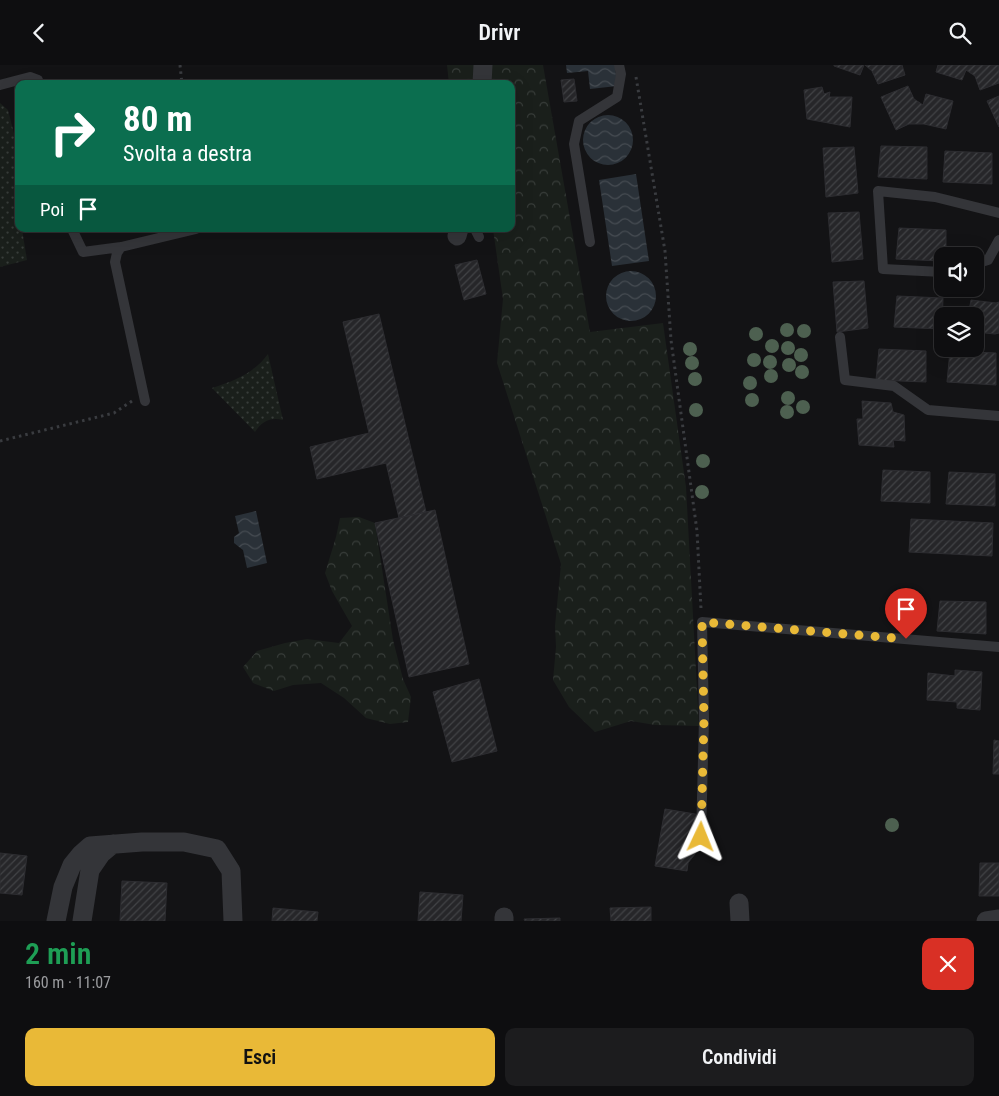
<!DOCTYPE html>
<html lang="it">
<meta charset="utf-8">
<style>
:root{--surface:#0e0e10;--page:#1c1c1e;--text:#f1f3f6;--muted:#9b9c9f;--line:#2e2e30;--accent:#e9b937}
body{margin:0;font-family:"Roboto Condensed",sans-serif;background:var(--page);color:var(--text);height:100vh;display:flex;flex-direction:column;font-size:19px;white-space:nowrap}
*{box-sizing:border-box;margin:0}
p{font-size:16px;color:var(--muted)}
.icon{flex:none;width:28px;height:28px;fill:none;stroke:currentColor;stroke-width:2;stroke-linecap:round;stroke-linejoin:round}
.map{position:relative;height:856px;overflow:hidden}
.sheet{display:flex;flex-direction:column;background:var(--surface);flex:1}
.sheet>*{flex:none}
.banner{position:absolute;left:15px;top:15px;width:500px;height:152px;border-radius:10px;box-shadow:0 5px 20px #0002,0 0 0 1px var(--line);background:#0b6e4f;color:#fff;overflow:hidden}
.buttons{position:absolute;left:934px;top:182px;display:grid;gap:10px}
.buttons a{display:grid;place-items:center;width:50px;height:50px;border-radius:10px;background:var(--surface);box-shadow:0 5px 20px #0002,0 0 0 1px var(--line);font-size:25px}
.pin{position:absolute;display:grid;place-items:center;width:42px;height:42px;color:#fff;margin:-51px -21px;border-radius:50% 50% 50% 0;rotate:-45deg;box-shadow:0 0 5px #0007}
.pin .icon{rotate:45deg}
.me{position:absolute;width:55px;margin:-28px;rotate:2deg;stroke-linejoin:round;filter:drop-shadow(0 0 4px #0008)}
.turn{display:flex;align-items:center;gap:18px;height:105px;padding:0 25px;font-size:22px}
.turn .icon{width:65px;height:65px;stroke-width:2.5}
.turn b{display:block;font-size:35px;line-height:42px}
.then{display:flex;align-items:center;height:48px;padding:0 25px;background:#0003;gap:10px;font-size:19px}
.round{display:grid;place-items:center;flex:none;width:52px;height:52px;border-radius:10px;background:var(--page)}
.summary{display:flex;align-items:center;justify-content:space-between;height:85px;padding:0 25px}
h1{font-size:30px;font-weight:600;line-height:38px;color:#1e9e55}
.action{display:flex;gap:10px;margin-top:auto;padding:10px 25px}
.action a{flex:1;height:58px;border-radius:10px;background:var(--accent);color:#111;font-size:20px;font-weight:600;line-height:58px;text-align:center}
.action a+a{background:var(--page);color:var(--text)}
header{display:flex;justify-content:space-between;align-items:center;height:65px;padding:0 25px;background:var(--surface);font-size:22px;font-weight:600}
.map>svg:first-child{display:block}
</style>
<header><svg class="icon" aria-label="back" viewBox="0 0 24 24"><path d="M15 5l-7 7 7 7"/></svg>Drivr<svg class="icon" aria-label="search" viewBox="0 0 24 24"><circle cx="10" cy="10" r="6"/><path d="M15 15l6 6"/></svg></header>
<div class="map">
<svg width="999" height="856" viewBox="0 0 999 856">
<defs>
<pattern id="green-dots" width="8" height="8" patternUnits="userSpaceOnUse" patternTransform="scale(1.25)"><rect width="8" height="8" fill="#1a1f1b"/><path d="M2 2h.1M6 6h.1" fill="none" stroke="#383d3a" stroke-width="1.8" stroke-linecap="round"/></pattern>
<pattern id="forest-crowns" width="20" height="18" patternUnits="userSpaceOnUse" patternTransform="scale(1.25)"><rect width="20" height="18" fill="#1a1f1b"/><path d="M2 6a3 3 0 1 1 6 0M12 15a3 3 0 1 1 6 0" fill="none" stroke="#383d3a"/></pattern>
<pattern id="water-waves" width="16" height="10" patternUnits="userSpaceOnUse" patternTransform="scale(1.25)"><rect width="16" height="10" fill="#2a3138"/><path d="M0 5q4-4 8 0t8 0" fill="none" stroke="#464c52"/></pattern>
<pattern id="building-hatch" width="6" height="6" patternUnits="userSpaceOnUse" patternTransform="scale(1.25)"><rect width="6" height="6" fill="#262629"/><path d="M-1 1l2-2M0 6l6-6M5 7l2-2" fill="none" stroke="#424346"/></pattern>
</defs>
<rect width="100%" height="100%" fill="#131315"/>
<path fill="url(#green-dots)" d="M0,38L8,45L19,88V164H22L27,195L0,202Z
M268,289L283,355C271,352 262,356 255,367L212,323C235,316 254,308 268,289Z"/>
<path fill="url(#forest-crowns)" d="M447,0H543L590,267L663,258L686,422L699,661L655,660L631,656L595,667L569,642L553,615L556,582L555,561L561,499L497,298L503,234L493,164H511V19H449Z
M359,452L375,458L393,575L403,614L411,632L408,657L390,659L366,653L344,633L321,618L293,620L274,626L253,618L243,602L257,586L285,578L307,574L339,578L352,561L332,526L325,508L336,472L340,453Z"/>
<path fill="url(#water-waves)" d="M566,0H615L617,21L590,24L588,6L567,8Z
M583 75a25 25 0 1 1 50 0a25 25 0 1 1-50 0Z
M636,109L649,196L612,201L599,115Z
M606 231a25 25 0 1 1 50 0a25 25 0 1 1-50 0Z
M256,446L267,498L247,503L243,485L234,478V472L239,468L235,451Z"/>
<path fill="url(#building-hatch)" stroke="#2d2d31" d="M834,0H864L860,10L834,1Z
M865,0H902L905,10L878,19L872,6Z
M938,0H999V18L980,25L975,11L966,5L962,15L936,7Z
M574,14L577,36L564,37L561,15Z
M908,21L914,34L923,40L926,29L953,36L946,64L924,59H909L896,65L881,32Z
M822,22L824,29L830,27L829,32H852L850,62L807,54L804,25Z
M999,31V62L987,36Z
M881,81L927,82V114L878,112Z
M854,82L858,128L826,132L823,83Z
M945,86L992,88V119L943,117Z
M859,147L863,194L832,197L828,148Z
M899,163L946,165V191H942V196L896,194Z
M477,195L486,229L464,235L455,200Z
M864,216L868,263L837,267L833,217Z
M897,231L943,233L942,264L894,262Z
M971,235L996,238L999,237V268L995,269L975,267V251H968Z
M379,249L426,447L399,453L386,398L317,414L310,382L369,368L343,257Z
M879,284L926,286V317L876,315Z
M950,286L996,288V320L947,317Z
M862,336L891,338L893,347L904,350L905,376L893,375L894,382L859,380L857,354H863Z
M883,405L930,407V438L881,436Z
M949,407L995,409V441L946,439Z
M435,445L469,599L409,612L375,458Z
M911,454L993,458L992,491L909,487Z
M940,536L986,537V569L937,566Z
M955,605L982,607L980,645L957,643V637L927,635L928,608L955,611Z
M479,614L497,686L452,697L433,627Z
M994,675L999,676V709H993Z
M665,744L701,750L695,789L688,798L687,806L655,801Z
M0,788L27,791L22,830L0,828Z
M980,798H999V831H979Z
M122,816L167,818L165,856H120Z
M420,827L463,830L461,856H418Z
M651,842V856H611L610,843Z
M273,843L318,847L317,856H272Z
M560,853V856H525L524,854Z"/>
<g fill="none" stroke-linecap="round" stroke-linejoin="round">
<path stroke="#3a3c40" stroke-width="3" stroke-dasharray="2.5 4" stroke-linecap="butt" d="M180,0L182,19
M636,12L665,186L671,275L697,466L701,544
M0,376L114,348L132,336"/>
<path stroke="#343539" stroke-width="10" d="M0,20L30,12L38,15L39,19
M72,164L83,187L121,182L196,164
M475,164L479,172
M590,177L574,79L579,56L617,32L621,9L619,0
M121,182L117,188L115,197L145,336
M975,199L988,195L999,175
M942,207L883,204L878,126L935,132L999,148
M840,272L845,315L894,321L928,345L999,351
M701,772L704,654L702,557L999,582"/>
<path stroke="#343539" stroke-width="19" d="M482,19L483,0
M457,171L459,164
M739,838L740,856
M56,856L63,822L72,800L81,789L90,781L142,777H184L217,784L231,806L233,856
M82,856L90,805L101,789L113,779
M504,856V852
M986,856L999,854"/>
</g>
<g fill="#4d6050">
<circle cx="787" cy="265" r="7"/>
<circle cx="804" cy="266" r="7"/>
<circle cx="756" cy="269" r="7"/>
<circle cx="772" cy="281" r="7"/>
<circle cx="788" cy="283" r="7"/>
<circle cx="690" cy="284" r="7"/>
<circle cx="801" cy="290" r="7"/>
<circle cx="754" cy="295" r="7"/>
<circle cx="770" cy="297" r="7"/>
<circle cx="692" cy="298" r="7"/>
<circle cx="789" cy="300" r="7"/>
<circle cx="802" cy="307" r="7"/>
<circle cx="771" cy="311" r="7"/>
<circle cx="695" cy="314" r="7"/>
<circle cx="750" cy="318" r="7"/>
<circle cx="788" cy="333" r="7"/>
<circle cx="752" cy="335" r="7"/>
<circle cx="803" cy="342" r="7"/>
<circle cx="696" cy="345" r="7"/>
<circle cx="787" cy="347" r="7"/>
<circle cx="703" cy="396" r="7"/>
<circle cx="702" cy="427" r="7"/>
<circle cx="892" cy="760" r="7"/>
</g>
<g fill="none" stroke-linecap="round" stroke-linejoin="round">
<path stroke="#e9b937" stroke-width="9" stroke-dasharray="0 16.2" d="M701,772L704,654L702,557L906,574"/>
</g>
</svg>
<div class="buttons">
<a><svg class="icon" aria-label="sound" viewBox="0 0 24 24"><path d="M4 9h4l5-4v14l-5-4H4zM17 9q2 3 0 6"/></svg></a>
<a><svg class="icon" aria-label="layers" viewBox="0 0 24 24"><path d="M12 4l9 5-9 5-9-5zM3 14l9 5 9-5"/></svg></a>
</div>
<div class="pin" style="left:906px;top:574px;background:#d93025"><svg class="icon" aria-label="arrive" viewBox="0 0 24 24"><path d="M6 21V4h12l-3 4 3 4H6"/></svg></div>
<svg class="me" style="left:701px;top:772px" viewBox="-20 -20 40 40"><path d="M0-17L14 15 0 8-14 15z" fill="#e9b937" stroke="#fff" stroke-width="4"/></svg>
<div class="banner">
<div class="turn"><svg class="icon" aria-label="right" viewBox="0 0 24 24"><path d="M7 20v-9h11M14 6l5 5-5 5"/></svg><div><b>80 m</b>Svolta a destra</div></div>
<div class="then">Poi<svg class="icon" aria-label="arrive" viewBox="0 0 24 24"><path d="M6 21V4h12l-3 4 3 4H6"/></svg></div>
</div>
</div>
<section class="sheet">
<div class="summary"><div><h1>2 min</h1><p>160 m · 11:07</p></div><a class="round" style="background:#d93025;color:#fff"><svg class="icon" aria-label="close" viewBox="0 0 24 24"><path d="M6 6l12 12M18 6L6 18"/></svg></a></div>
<div class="action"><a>Esci</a><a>Condividi</a></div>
</section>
